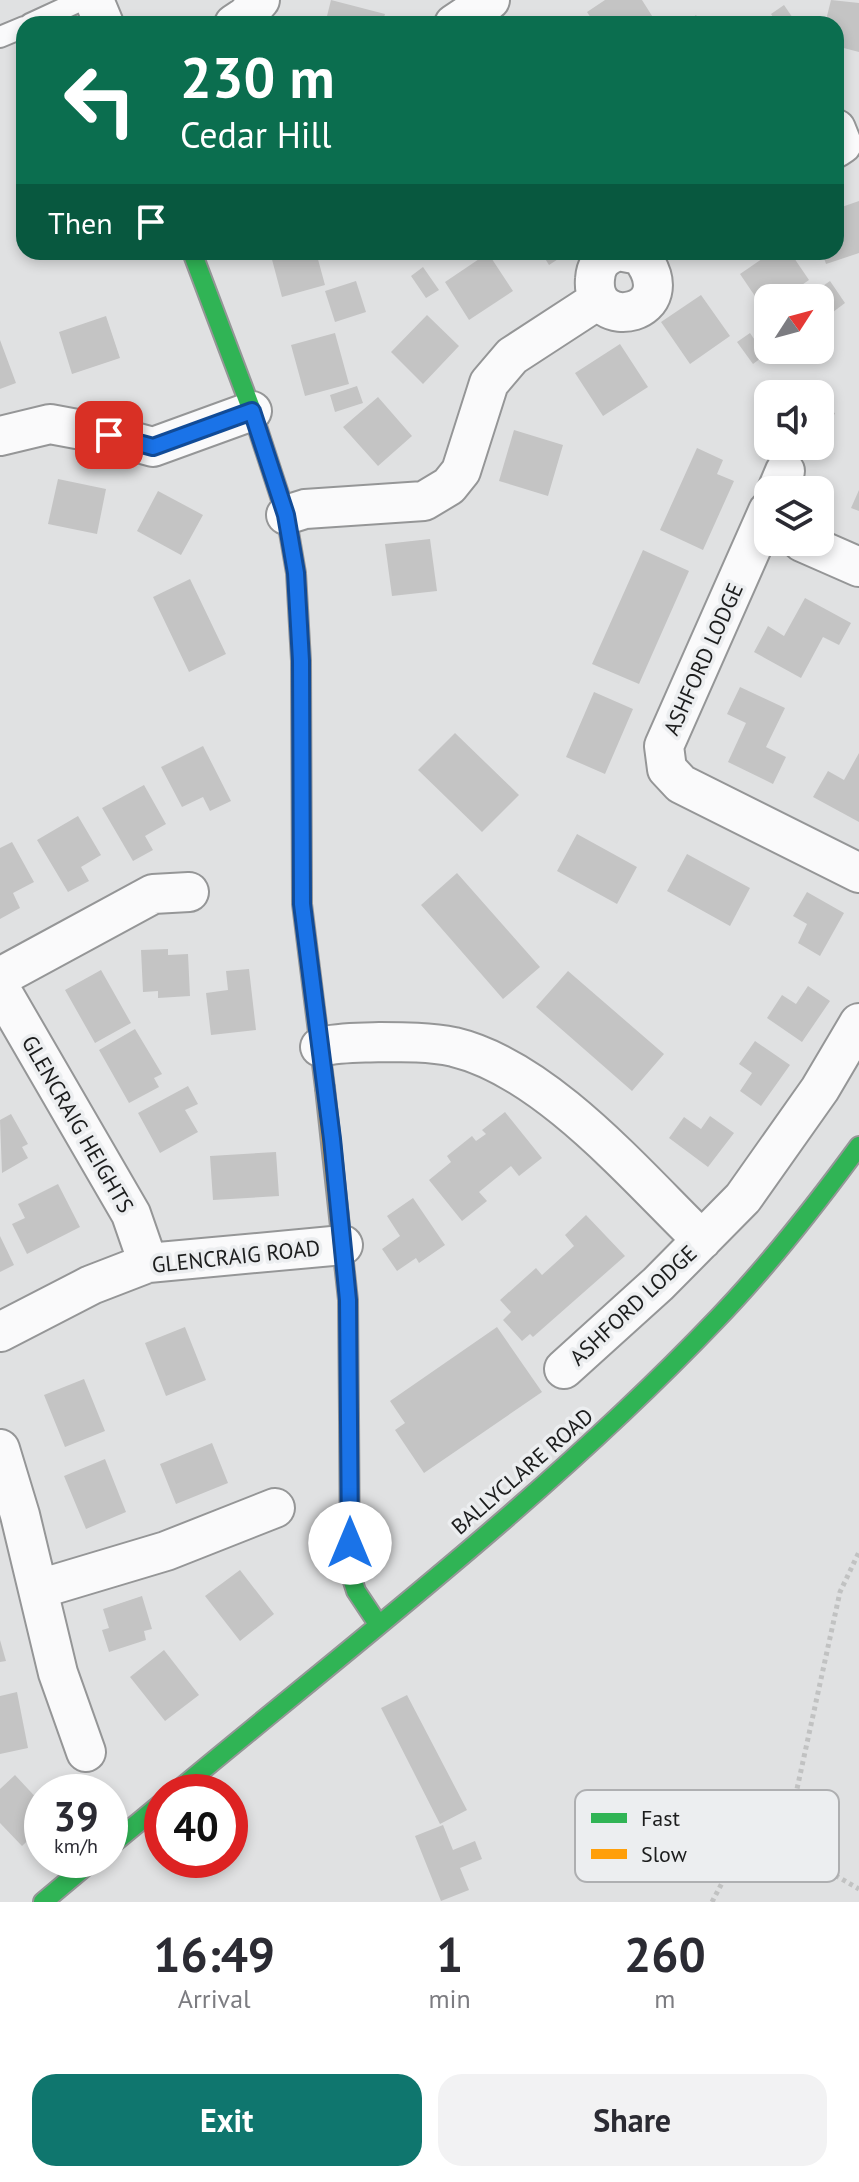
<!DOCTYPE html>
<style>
:root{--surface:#fff;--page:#f2f2f3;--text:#2b2b33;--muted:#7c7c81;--accent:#0f766e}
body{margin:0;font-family:"PT Sans",sans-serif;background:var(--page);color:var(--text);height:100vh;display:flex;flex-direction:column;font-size:30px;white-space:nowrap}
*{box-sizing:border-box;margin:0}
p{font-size:26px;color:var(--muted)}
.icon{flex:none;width:44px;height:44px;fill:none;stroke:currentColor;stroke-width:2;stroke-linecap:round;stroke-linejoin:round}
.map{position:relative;height:1902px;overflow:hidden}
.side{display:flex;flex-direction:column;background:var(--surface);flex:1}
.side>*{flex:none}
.guide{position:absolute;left:16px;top:16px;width:828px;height:244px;border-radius:24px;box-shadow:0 4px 12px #0003;background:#0b6e4f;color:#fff;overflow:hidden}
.needle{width:52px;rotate:54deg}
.fabs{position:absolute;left:754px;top:284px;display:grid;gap:16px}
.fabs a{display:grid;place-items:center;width:80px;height:80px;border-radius:16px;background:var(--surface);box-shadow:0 4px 12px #0003;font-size:40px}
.speed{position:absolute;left:24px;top:1774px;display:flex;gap:16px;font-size:40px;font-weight:700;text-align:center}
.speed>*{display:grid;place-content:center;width:104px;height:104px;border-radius:50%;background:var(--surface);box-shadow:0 4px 12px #0003;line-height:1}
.speed small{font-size:20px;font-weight:400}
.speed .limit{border:12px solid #d22;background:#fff;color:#111}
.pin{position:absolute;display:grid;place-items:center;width:68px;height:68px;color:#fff;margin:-34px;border-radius:16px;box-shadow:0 4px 12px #0006}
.me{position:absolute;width:88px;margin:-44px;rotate:0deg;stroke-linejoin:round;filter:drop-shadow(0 0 6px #0008)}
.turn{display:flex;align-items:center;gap:28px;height:168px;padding:0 32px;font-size:36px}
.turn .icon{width:104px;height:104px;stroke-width:2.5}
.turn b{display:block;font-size:56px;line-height:68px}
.then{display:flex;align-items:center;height:76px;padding:0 32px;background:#0003;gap:16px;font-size:30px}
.eta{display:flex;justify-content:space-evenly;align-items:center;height:136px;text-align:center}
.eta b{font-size:48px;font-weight:700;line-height:56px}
.button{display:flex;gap:16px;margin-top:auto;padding:16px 32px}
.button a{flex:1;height:92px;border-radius:24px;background:var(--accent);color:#fff;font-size:32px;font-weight:700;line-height:92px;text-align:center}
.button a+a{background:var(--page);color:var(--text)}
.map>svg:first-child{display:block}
</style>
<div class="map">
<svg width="859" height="1902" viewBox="0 0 859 1902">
<rect width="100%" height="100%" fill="#e0e1e2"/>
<path fill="#c4c4c4" d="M331,0L385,14L382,24H325Z
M605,0H642L654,19L646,24H595L587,12Z
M831,0L859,3V52L836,46V24H825Z
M784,5L797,24H778L771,14Z
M696,15L702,24H684Z
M859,201V253L826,264L822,252H836V209Z
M270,252H316L325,285L282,297Z
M541,252H569L549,265Z
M772,252H790L809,280L783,298H768V309L765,311L740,274Z
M488,253L513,291L469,320L445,282Z
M423,267L439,290L426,298L411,276Z
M356,281L366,312L335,322L325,291Z
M830,281L845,303L833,312L817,290Z
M701,295L730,336L690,364L661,322Z
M427,315L459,346L423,384L391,352Z
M106,316L120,358L72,374L59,332Z
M335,333L349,384L305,396L291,345Z
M750,333L765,355L753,364L737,342Z
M0,340L16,383L0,389Z
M620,344L648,387L603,416L575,373Z
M770,385L792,394H768V430L754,423Z
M357,386L363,403L335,412L330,395Z
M378,397L412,436L378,466L343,427Z
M820,406L835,413L818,452L805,446H820Z
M514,430L563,445L548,496L499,481Z
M697,448L723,460L717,474L734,481L703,550L660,530Z
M58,479L106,489L97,534L48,524Z
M859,490V511L851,508Z
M158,491L203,515L181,555L137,531Z
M430,539L437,591L392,596L385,544Z
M643,550L689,571L639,684L592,664Z
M190,579L226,654L189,672L153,597Z
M805,598L851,623L839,645L823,637L801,678L754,652L768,626L784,636Z
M740,687L785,708L766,747L786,757L773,784L728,762L746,723L727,714Z
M594,692L633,709L605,774L566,757Z
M455,733L519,795L482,832L418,770Z
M203,746L231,801L210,811L203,797L182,807L161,767Z
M859,753V822L813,797L828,771L844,780Z
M144,785L166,824L145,836L153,850L133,861L102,808Z
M78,816L101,855L81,867L89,881L68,892L37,840Z
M577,834L637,867L617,904L557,871Z
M12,842L34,882L13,893L20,908L0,919V848Z
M687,854L750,888L730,926L667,891Z
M457,873L540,967L503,999L421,905Z
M807,892L844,913L820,956L798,943L807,924L793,916Z
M168,949V955L188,954L190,996L158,998V991L143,992L141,950Z
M249,969L256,1030L211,1035L206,993L228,990L226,971Z
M101,970L131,1023L95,1043L65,990Z
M568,971L664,1054L632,1091L536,1007Z
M808,986L830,1001L802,1042L767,1018L782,995L796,1004Z
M135,1029L162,1074L154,1078L159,1087L129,1103L99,1050Z
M755,1041L790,1065L761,1106L740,1091L752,1073L739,1064Z
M188,1086L198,1104L185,1110L198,1132L160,1153L138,1113Z
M505,1112L542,1158L519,1176L511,1166L479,1192L487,1201L462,1221L429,1180L451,1162L447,1156L472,1136L476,1141L486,1134L482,1130Z
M11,1114L28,1144L22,1147L28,1158L2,1173L0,1120Z
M710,1116L734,1133L708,1167L669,1138L684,1117L701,1129Z
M276,1152L279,1196L213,1200L210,1156Z
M58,1184L80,1227L27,1254L12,1224L25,1218L18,1204Z
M413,1198L445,1245L419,1263L416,1258L397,1271L382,1249L400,1236L387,1216Z
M586,1215L625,1256L533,1337L530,1334L522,1341L503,1320L511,1312L500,1300L536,1268L542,1275L574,1246L565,1235Z
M0,1236L14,1265L0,1272Z
M185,1327L206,1380L166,1396L145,1343Z
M497,1327L542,1392L424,1473L395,1430L405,1423L390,1401Z
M84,1379L105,1431L65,1447L44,1395Z
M212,1443L228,1483L176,1504L160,1464Z
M105,1459L126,1512L86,1529L64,1476Z
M240,1570L274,1614L240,1641L205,1596Z
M142,1596L152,1629L144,1631L146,1640L109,1652L102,1630L109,1628L103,1609Z
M0,1640L6,1661L0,1662Z
M164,1650L199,1695L165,1721L130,1677Z
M17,1692L28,1748L0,1754V1696Z
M407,1695L467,1810L440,1824L381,1708Z
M15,1775L42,1804V1827L22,1846L0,1823V1789Z
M443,1825L453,1850L475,1841L482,1859L460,1868L469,1890L441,1901L415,1836Z"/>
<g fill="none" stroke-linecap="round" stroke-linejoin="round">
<g stroke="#959697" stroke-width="24">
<path id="lane" d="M30,24L82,0
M0,37L24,27"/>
</g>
<g stroke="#959697" stroke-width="42">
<path id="street" d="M94,0L104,24
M234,24L246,16L260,0
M454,24L490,0
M836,129L842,144L836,148
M616,252C603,257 596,264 595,279C590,335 687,315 640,255L624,252
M0,436L50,424L109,435L153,447L252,411
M777,490L785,471
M768,511L664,746L667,769L681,784L859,873
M286,515L305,509L424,501L449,486L461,471L489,383L512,356L598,300
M802,542L859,567
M0,977L153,894L189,892
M0,988L131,1214L148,1263
M320,1047C340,1042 360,1043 380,1042C404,1042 430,1042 454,1047C546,1069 636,1176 702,1240
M0,1332L91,1285L148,1263L343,1245
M564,1369L658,1284L743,1198L820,1089L859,1023
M0,1449L20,1515L58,1673L86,1752
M39,1589L166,1551L275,1508"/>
</g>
<g stroke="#959697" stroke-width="22">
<path id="fast" d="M192,252L252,411L286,515L296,573L301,661L302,904L325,1088
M349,1416L350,1572L356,1591L378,1624
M176,1792C360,1639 552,1492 717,1319C769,1265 815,1206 859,1146
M110,1846L162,1803
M43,1902L93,1860"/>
</g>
<g stroke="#959697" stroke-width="22">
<path id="slow" d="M325,1088L348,1300L349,1416"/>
</g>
<path stroke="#c1c2c2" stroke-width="5" stroke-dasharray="4 4" stroke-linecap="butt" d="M795,1799L798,1849L819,1866L859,1889
M712,1902L733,1862L795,1798L840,1592L859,1552"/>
<use href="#lane" stroke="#fafafb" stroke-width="20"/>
<use href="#street" stroke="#fafafb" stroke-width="38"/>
<use href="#fast" stroke="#30b455" stroke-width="18"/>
<use href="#slow" stroke="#ff9f0a" stroke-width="18"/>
</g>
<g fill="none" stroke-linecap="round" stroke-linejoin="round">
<g stroke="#114b97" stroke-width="20">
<path id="route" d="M109,435L153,447L252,411L286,515L296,573L301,661L302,904L332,1139L348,1300L350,1543"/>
</g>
<use href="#route" stroke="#1a73e8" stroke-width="14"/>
</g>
<g text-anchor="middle" stroke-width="7" stroke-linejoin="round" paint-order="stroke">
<g font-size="22" fill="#1c1d1d" stroke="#eceef0">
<text transform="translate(703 659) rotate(-66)" y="8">ASHFORD LODGE</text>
<text transform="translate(78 1124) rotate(60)" y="8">GLENCRAIG HEIGHTS</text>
<text transform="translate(236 1256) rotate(-6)" y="8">GLENCRAIG ROAD</text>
<text transform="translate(633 1305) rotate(-43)" y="8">ASHFORD LODGE</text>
<text transform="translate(522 1471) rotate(-41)" y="8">BALLYCLARE ROAD</text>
</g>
</g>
<rect x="575" y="1790" width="264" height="92" rx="12" fill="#eceef0" stroke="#aeafb1" stroke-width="2"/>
<rect x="591" y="1813" width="36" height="10" fill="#30b455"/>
<rect x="591" y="1849" width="36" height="10" fill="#ff9f0a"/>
<g font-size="22" fill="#1c1d1d">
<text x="641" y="1826">Fast</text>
<text x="641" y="1862">Slow</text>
</g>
</svg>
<div class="fabs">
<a><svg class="needle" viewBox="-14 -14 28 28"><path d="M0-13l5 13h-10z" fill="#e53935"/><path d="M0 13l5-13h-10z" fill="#7c7c81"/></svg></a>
<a><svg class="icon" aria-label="sound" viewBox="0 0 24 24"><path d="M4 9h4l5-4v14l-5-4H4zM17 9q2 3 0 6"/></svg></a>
<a><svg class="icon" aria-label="layers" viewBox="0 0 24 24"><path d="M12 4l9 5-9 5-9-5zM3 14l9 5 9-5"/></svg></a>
</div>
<div class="speed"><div>39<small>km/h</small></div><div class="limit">40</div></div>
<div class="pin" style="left:109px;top:435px;background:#d93025"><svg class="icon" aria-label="arrive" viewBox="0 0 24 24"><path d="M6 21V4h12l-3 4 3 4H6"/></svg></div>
<svg class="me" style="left:350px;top:1543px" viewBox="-20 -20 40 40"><circle r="19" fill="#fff"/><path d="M0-13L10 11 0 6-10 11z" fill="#1a73e8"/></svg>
<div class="guide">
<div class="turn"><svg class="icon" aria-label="left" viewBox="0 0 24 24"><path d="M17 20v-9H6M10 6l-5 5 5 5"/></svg><div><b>230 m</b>Cedar Hill</div></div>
<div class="then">Then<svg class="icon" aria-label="arrive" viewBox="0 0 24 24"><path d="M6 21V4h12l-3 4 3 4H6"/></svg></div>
</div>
</div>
<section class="side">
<div class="eta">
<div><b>16:49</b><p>Arrival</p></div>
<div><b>1</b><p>min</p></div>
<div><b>260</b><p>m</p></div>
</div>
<div class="button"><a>Exit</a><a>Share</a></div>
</section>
